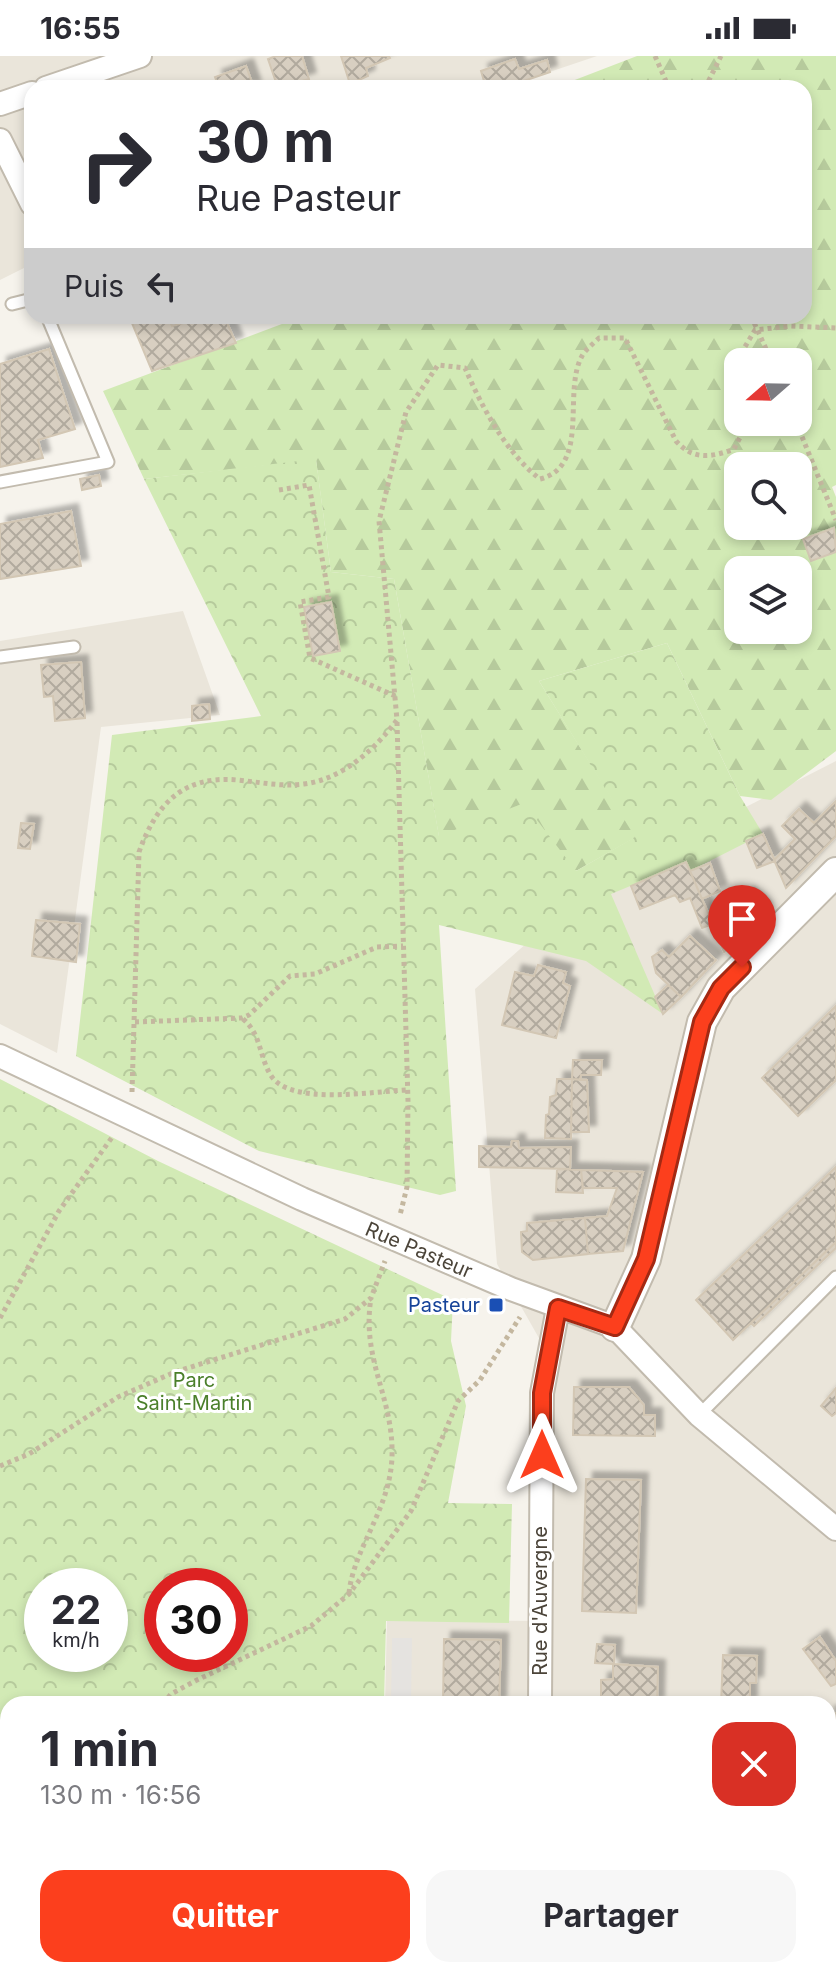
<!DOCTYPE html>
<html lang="fr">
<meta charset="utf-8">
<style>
:root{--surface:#fff;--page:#f7f7f7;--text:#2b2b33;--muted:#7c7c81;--accent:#fc3f1d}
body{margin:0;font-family:Inter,sans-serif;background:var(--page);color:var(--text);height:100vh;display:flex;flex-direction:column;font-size:30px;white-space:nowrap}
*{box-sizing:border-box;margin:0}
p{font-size:26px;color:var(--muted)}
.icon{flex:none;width:44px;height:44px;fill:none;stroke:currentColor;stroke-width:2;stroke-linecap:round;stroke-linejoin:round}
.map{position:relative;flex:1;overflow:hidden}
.panel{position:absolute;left:0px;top:1640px;width:836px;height:282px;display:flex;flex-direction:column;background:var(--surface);border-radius:24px 24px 0 0;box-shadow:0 4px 12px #0003}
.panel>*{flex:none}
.top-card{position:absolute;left:24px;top:24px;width:788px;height:244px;border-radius:24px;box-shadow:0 4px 12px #0003;background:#fff;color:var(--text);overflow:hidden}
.needle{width:52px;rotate:250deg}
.buttons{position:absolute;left:724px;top:292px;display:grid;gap:16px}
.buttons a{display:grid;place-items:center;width:88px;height:88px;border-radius:16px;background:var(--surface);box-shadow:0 4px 12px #0003;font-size:40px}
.speed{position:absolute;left:24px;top:1512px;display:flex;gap:16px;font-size:40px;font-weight:700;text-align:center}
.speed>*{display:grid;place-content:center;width:104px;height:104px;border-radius:50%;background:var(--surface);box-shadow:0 4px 12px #0003;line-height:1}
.speed small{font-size:20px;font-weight:400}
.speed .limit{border:12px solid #d22;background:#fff;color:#111}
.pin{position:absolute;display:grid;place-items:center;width:68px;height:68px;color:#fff;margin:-82px -34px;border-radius:50% 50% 50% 0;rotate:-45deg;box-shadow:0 0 8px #0007}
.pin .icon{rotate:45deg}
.me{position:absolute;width:88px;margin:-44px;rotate:0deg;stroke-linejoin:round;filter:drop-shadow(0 0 6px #0008)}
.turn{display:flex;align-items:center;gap:28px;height:168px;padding:0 40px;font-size:36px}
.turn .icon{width:104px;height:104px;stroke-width:2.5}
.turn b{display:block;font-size:56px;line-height:68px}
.then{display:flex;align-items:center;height:76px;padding:0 40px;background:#0003;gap:16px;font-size:30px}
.round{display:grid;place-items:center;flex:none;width:84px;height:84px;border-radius:24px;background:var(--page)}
.overview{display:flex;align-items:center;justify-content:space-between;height:136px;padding:0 40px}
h1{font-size:48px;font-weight:700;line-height:60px}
.button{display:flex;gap:16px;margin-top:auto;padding:16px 40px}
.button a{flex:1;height:92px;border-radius:24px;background:var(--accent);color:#fff;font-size:32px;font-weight:700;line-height:92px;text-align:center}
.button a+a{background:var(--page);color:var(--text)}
.status{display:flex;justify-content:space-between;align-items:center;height:56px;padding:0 40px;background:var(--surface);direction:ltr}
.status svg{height:22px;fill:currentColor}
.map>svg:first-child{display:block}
</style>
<div class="status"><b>16:55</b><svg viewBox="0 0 49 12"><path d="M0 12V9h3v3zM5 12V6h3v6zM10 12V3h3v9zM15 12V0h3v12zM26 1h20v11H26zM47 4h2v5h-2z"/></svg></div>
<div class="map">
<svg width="836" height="1921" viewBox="0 0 836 1921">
<defs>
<pattern id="forest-firs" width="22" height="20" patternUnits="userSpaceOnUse" patternTransform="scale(2)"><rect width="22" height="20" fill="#d2eab5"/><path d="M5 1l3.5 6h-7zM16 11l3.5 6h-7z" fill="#b6ca9c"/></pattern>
<pattern id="park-crowns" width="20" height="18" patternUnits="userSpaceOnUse" patternTransform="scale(2)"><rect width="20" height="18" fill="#d2eab5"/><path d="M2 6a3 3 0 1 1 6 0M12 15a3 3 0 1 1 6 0" fill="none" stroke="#b6ca9c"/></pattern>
<pattern id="building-cross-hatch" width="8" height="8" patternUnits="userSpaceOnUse" patternTransform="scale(2)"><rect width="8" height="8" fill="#d8cfc1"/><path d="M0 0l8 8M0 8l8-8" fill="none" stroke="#b1aa9e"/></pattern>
<filter id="shadow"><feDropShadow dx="7" dy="-7" stdDeviation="2" flood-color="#0004"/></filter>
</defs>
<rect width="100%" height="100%" fill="#f6f3ec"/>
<path fill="#eae5da" d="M0,0H597L502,32H32V208L0,224Z
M183,555L220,659L101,671L57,997L0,968V585Z
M836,705V1921H376V1914H828V1648H385L387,1564L548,1565V1298L497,1208L475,933L591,830Z
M84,1914H111L266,1921H84Z"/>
<path fill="url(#forest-firs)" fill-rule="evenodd" d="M637,0H836V429L832,431L836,441V695L771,744L740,740L667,587L539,625L636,781L576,815L439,781L394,523L331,516L316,404L144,423L103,335L303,260H804V32H554ZM738,306H798V366H738ZM738,410H798V470H738ZM738,514H798V574H738Z"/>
<path fill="url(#park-crowns)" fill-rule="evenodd" d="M316,403L331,516L394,523L439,780L524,747L576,815L635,781L539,625L667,587L740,740L763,778L690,815L686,807L611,838L663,958L586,905L439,869L456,1135L440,1139L259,1095L76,1000L112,679L261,660L144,423Z
M0,1023L158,1105L453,1244L451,1285L466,1350L448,1447L512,1448L509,1567L386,1565L384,1648H8V1914H72L57,1921H0ZM42,1530H110V1598H42ZM162,1530H230V1598H162Z"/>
<path fill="#e5e3e0" d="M392,1582H412L411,1648H391Z"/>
<path fill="url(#building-cross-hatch)" stroke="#d3c7b4" stroke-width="2" filter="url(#shadow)" d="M276,0H302L309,23L278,32L268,3Z
M341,0H389L390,2L366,12L368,20L350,28Z
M515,3L519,13L547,4L550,16L503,32H486L481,15Z
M246,10L254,32H219L215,21Z
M129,260H168L172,270L209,260H224L236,287L152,315Z
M49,293L75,373L38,384L43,402L0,411V308Z
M99,419L101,430L82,434L80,423Z
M71,455L81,510L0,523V468Z
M834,472L836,496L811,505L803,483Z
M331,546L340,595L313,600L304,551Z
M81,606L85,662L55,665L53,640L44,641L41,609Z
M209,648L210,663L192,665V650Z
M836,745V780L786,832L774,804L795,783L782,770L799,753L814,767Z
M21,767L34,768L30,793L18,792Z
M763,778L775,805L757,812L746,785Z
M686,806L702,843L713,868L702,872L690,842L680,846L675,839L640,853L631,830Z
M710,807L720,835L702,843L690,815Z
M747,838L764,854L724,896L715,873Z
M36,864L80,868L76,906L32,900Z
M690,880L716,904L681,941L656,917L652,901L662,894L669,901Z
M538,909L566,916L563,927L570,930L556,982L502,969L515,916L534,920Z
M668,929L681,941L663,958L655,941Z
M836,950V1024L798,1060L762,1022Z
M573,1004H602L601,1019H581L580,1024L572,1023Z
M557,1023H572L571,1083L545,1082L546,1059L549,1058L550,1041L556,1039Z
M572,1023L587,1024L589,1076H571Z
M512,1085H518L519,1092L571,1091L570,1113L479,1111V1090L511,1091Z
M836,1111V1186L733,1284L696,1244Z
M557,1113L581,1114L583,1137L556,1136Z
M581,1114L643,1116L623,1195L588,1198L585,1162L607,1160L617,1132H583Z
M585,1162L588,1198L533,1204L522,1196L521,1176L527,1175V1167Z
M836,1186V1192L823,1204L754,1270L751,1267Z
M574,1331H629L644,1349V1359H655V1380L573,1379Z
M836,1332V1357L832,1360L821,1350Z
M586,1423L641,1424L636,1557L582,1555Z
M820,1581L836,1605V1628L831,1630L803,1593Z
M444,1583L501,1584L499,1648H443Z
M597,1588L615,1589L614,1608L658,1611L657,1648H601V1624L613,1623V1608L595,1607Z
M723,1599L757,1600L756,1627H750V1648H721Z
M828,1657H836V1726L828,1725Z
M435,1914H491V1921H435Z
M685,1914H785L784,1921H670Z"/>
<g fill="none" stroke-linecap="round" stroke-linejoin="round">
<g stroke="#c2bbae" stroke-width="15">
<path id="service" d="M12,248L32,243
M0,426L108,406L47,260
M0,601L74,591
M699,1359L836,1221"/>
</g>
<g stroke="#c2bbae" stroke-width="26">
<path id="minor" d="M46,32L140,0
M0,48L32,37
M0,84L32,148
M0,1000L302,1143L511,1233L615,1271L699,1359L836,1473
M540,1648L542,1337L558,1252
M828,1803L836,1793
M537,1921V1914
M811,1921V1914"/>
</g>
<g stroke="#c2bbae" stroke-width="32">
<path id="tertiary" d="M615,1271L646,1203L702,966L721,932L836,816"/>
</g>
<path stroke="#c4b79f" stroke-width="5" stroke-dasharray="4 4" stroke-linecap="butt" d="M655,0L669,32
M705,32L721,0
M751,260L772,306
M742,306L743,294L755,274L791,270L836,272
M796,366L836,464
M279,434L309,429L329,541L300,546L310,602L395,640
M397,666L408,1045L407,1131L400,1159
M243,963C261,978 259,999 270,1018C288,1051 374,1035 407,1034
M135,966L242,962L249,959L290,920L315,918L377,891L403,890
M132,1036L139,796C156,749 182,719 237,724C260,726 280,731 304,728C343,723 375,693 397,664L379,465L406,356L438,309L465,312C482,351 506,397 540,423C591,410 562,336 582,300C585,294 594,287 599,282H625L676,385C693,404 710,402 734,393L748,366
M0,1262L59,1155L113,1080
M0,1410L29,1398L118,1341L175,1316L345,1263L371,1242L385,1205
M349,1537C354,1491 390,1454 392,1401C394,1342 361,1304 371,1242
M163,1648L171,1638L195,1625L311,1570L349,1538L411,1455L458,1345L480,1324L520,1261
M0,1867L8,1879
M23,1914L25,1921"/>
<use href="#service" stroke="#fff" stroke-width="11"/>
<use href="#minor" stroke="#fff" stroke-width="22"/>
<use href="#tertiary" stroke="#fff" stroke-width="28"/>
</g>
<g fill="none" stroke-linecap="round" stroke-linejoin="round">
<g stroke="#a42913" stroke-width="20">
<path id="route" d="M542,1399V1337L558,1252L615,1271L646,1203L702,966L721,932L742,911"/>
</g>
<use href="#route" stroke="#fc3f1d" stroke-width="14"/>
</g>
<rect fill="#1a4fb4" stroke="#fff" stroke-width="3" x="488" y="1241" width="16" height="16" rx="4"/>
<g text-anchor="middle" stroke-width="6" stroke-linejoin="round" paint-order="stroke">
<g font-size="20" fill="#4b4439" stroke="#fff">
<text transform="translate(419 1194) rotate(23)" y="7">Rue Pasteur</text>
<text transform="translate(540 1545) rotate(-90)" y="7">Rue d'Auvergne</text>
</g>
<g font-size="20" fill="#164399" stroke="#fff" text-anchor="end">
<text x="480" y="1256">Pasteur</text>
</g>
<g font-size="20" fill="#4a7f2a" stroke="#fff">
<text x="194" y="1331">Parc<tspan x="194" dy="23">Saint-Martin</tspan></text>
</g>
</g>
</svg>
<div class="buttons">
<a><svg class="needle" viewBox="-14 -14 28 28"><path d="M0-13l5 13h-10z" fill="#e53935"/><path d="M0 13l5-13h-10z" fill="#7c7c81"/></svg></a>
<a><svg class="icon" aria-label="search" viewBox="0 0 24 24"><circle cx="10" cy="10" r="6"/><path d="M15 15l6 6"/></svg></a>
<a><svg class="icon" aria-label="layers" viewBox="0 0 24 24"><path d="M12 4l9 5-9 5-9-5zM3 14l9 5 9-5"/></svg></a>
</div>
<div class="speed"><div>22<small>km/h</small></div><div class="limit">30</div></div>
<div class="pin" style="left:742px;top:911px;background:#d93025"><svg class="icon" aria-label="arrive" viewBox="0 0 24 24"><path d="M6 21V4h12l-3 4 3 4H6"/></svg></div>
<svg class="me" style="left:542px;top:1399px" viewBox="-20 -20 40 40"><path d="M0-17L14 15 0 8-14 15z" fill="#fc3f1d" stroke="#fff" stroke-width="4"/></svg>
<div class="top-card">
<div class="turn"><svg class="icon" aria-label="right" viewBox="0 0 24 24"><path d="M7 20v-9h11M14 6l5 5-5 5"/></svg><div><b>30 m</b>Rue Pasteur</div></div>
<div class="then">Puis<svg class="icon" aria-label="left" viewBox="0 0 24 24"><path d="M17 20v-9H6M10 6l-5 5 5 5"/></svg></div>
</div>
<section class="panel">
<div class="overview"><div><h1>1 min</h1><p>130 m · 16:56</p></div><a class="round" style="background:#d93025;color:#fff"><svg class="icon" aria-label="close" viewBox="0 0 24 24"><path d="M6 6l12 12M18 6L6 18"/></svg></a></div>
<div class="button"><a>Quitter</a><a>Partager</a></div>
</section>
</div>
